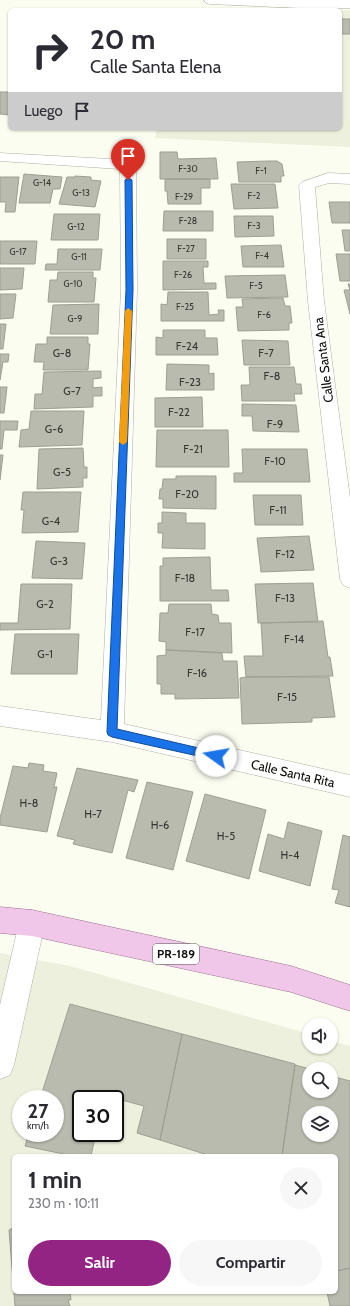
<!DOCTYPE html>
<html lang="es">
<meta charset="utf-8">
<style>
:root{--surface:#fff;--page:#f7f7f7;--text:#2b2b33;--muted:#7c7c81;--accent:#932484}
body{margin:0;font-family:Cabin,sans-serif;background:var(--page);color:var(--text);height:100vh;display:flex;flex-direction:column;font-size:15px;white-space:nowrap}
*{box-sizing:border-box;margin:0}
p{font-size:13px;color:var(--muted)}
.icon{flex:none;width:22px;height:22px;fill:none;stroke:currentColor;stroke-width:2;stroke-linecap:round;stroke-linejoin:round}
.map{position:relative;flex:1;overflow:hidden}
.panel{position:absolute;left:12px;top:1154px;width:326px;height:140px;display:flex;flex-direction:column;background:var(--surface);border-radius:6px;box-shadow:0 1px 3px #0004}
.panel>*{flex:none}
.banner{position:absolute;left:8px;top:8px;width:334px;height:122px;border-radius:6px;box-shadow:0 1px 3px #0004;background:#fff;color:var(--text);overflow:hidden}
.tools{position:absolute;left:302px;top:1018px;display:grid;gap:8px}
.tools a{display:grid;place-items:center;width:36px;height:36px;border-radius:50%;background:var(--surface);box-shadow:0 1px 3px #0004;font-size:20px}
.speed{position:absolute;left:12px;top:1090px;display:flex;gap:8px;font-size:20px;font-weight:700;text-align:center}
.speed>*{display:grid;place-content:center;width:52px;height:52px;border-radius:50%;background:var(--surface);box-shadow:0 1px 3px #0004;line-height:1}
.speed small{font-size:10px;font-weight:400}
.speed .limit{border:2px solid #111;border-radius:6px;background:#fff;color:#111}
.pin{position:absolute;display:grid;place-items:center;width:34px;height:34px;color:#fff;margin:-41px -17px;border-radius:50% 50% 50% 0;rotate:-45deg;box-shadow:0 0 4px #0007}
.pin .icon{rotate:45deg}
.me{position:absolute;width:44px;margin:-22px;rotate:283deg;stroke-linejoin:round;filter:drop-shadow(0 0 3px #0008)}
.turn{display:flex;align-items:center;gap:14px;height:84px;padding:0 16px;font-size:18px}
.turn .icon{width:52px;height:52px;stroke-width:2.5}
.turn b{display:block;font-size:28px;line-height:34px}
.then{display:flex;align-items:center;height:38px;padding:0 16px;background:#0003;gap:8px;font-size:15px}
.round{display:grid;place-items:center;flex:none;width:42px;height:42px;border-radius:21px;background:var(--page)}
.summary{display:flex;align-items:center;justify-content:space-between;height:68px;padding:0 16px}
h1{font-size:24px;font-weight:800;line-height:30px}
.action{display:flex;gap:8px;margin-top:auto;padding:8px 16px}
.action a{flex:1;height:46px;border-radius:24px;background:var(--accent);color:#fff;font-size:16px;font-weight:800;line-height:46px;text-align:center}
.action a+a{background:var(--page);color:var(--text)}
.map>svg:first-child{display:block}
</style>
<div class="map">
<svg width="350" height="1306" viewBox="0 0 350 1306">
<rect width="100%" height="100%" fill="#fafdef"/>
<path fill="#ecf0dc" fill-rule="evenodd" d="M333,10H350V147L155,138L157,128H340V10Z
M0,953L70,966L309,1034V1047H331V1041L350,1046V1306H0ZM309,1069H331V1091H309ZM21,1099H55V1133H21ZM81,1099H115V1133H81ZM309,1113H331V1135H309ZM14,1156H336V1292H14Z"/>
<path fill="#b9bbaf" stroke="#9d9f93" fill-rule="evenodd" d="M340,19H350V34H340Z
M0,92H10V115L0,114Z
M160,152H177L178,159L216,158L218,179H160Z
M268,161H277L282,164L284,176H281V182H239L237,162Z
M24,174L62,177L60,189H53L50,203H19Z
M75,176L91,177V180L101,181L95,207L59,204L67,177H75Z
M0,177H19L15,212H5L6,202H0Z
M165,179H210V188H201V204H168L167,191H165Z
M231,184H275L278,208L234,209Z
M329,202H350V223H332Z
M164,211H213V231H163Z
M54,214H100L98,240H51Z
M234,216H273L274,236L235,237Z
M342,230H350V251H345Z
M167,239H206V259H167Z
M0,241H37L35,264H0Z
M281,245L284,267H243L241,246Z
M58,249H102L100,270H45L46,264H57Z
M336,254H350V281H340Z
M163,261H208V267H203L204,283H216V289L163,290Z
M0,268H24L22,289L0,290Z
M58,272H93V278H96L94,302H48L50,280H57Z
M285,275L288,297L227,298L225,276Z
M348,284H350V314L344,290H350Z
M168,292H208L209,315L219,314L218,310H224V321H161V304L167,305Z
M0,294H16L13,318L0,319Z
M283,298L285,306H290L292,323H289V330L238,331L236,307H243L242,299Z
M99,304L98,334H50L53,305Z
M0,324H6L3,349H0Z
M163,330H205V338H217L218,355H156V337L163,338Z
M47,337H88V344H90L88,370H43L44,362H34L36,344H47Z
M242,340L288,341L290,365H244Z
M0,354H9L8,362H3L0,380Z
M167,364L209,365V374L214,373V390H166Z
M249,367H294L296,384H301L302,394H294L295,401H242L241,385H250Z
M101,371V378L93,379V388L102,387V396H93V407L34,409L35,394H42L44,372Z
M0,387H7L4,413H0Z
M202,397L203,427H155V398Z
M242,404L296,405L299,432L253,431L252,416H242Z
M31,411H84L82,445L19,447L21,430L29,429Z
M0,421H18L17,430H4L2,449H0Z
M157,430H228L229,467H156Z
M83,448L84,467H87V478H83V487L37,489L39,449Z
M242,449H307L310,482H234V473H243Z
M0,455H3L0,480Z
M176,476H216V509L163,508V499H159L160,489H162L163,479H176Z
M23,492H81L78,532L22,533L24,510H21Z
M253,495H301L303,525H255Z
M162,512L186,513V523H205V549L162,548L163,533H158V523H162Z
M309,536L314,570L261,572L257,538Z
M36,541L85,543L82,579L32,578Z
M210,557L211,590H228L229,601H160V566H163V558Z
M313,583L318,622L258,623L255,584Z
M21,584H72L70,629L0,630V623H18Z
M169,604H211L212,614L218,615L219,623H231L232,653L166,650V642L159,641L160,613H168Z
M323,621L328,657H330L333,676L246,677L244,656H263L261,623Z
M15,634H79L77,674H11Z
M166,650L222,653L223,661H237L239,698L175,699V694H161V684H157V656L166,655Z
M246,677H329L335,717L312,718V722L242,724L240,678Z
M29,763L44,765L43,771L57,773L54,787H57L47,832L0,825V818L13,766L28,768Z
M77,768L138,780L134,792L128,790L112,853L73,844L75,840L57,836Z
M147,782L193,792L173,870L126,858Z
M205,794L266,810L249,879L186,861Z
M288,822L322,831L310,886L259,871L268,834L284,839Z
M343,835L350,837V907L335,903L339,890L332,889Z
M70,1004L182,1034L160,1140L137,1133L144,1106L103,1095V1099H81V1133H96L91,1156H73L25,1146L29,1133H55V1099H40Z
M182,1034L295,1064L282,1156H207L208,1155L160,1140Z
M295,1065L310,1069L309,1091H331V1076L350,1081V1268L336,1271V1156H282ZM309,1113H331V1135H309Z
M14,1222V1292H70L71,1300H68L70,1306H15L9,1230L13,1228Z
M350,1268V1306H330L327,1292H336V1271Z"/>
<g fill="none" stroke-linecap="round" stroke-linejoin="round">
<g stroke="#adb0a3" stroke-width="1">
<path id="minor" d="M204,0H350V8L321,9L210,4L206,3Z
M0,153L128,160L133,162L136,165L137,290L124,724L350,775V797L112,742L0,726V706L101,720L121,290L120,169L0,161Z
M328,173L350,174V184L329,183L315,187L324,301L350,498V588L343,585L340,579L308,301L299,185L302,182Z
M32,910L41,914L45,923L14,1065L10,1075L0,1079V1005L19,923L23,914Z"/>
</g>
<g stroke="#9a6e8f" stroke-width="1">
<path id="major" d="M0,907L32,910L291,966L350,985V1011L291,992L32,936L0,933Z"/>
</g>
<use href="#minor" fill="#fff" fill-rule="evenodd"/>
<use href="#major" fill="#f0c7e8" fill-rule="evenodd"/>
</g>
<path fill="#1a73e8" stroke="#114b97" d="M128,178L132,180L133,290L117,729L216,752L219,753L221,756L219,759L216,760L112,737L108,735L107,732L126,290L125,180Z"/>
<path fill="#f59e0b" d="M128,308L132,311L127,442L123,445L119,442L125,311Z"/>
<g text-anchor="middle" stroke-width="3" stroke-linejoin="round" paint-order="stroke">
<g font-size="9" fill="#373832">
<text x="188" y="172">F-30</text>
<text x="261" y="174">F-1</text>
<text x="42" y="186">G-14</text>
<text x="81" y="196">G-13</text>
<text x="254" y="199">F-2</text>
<text x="184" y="200">F-29</text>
<text x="188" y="224">F-28</text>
<text x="254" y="229">F-3</text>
<text x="76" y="230">G-12</text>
<text x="186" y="252">F-27</text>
<text x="18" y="255">G-17</text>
<text x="262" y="259">F-4</text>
<text x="79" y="260">G-11</text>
<text x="183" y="278">F-26</text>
<text x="73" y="287">G-10</text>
<text x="256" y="289">F-5</text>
<text x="185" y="310">F-25</text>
<text x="264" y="318">F-6</text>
<text x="75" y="322">G-9</text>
</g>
<g font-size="11" fill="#373832">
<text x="187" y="350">F-24</text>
<text x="62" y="357">G-8</text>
<text x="266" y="357">F-7</text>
<text x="272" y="380">F-8</text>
<text x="190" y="386">F-23</text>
<text x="72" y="395">G-7</text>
<text x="179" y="416">F-22</text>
<text x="275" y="428">F-9</text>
<text x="54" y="433">G-6</text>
<text x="193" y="453">F-21</text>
<text x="275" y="465">F-10</text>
<text x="62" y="476">G-5</text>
<text x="187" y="498">F-20</text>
<text x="278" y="514">F-11</text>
<text x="51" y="525">G-4</text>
<text x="285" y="558">F-12</text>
<text x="59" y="565">G-3</text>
<text x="185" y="582">F-18</text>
<text x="285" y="602">F-13</text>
<text x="45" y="608">G-2</text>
<text x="195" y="636">F-17</text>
<text x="294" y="643">F-14</text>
<text x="45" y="658">G-1</text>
<text x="197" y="677">F-16</text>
<text x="287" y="701">F-15</text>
<text x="29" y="807">H-8</text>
<text x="93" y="818">H-7</text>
<text x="160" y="829">H-6</text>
<text x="226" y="840">H-5</text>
<text x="290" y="859">H-4</text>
</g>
<rect fill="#fff" stroke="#555652" stroke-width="1" x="153" y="944" width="46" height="20" rx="3"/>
<g font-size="12" font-weight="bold" fill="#0c0d08">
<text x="176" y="958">PR-189</text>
</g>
<g font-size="13" fill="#0c0d08" stroke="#fff">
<text transform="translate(323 360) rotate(-97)" y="5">Calle Santa Ana</text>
<text transform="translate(293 773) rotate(13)" y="5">Calle Santa Rita</text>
</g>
</g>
</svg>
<div class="tools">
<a><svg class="icon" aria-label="sound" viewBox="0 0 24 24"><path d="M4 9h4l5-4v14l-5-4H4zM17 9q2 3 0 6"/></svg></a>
<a><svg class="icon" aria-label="search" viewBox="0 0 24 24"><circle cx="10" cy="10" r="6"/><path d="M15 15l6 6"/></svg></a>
<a><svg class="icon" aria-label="layers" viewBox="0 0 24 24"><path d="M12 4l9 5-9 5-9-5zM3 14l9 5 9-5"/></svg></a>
</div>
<div class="speed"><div>27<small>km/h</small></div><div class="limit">30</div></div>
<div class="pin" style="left:128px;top:180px;background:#d93025"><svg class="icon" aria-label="arrive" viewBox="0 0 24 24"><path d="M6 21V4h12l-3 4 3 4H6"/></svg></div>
<svg class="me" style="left:216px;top:756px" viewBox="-20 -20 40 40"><circle r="19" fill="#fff"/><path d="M0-13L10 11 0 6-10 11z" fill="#1a73e8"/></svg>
<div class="banner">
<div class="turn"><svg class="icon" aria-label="right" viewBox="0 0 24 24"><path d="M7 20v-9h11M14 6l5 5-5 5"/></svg><div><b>20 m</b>Calle Santa Elena</div></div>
<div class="then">Luego<svg class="icon" aria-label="arrive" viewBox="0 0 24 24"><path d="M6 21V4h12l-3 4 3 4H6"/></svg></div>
</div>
<section class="panel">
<div class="summary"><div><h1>1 min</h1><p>230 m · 10:11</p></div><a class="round"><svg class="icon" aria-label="close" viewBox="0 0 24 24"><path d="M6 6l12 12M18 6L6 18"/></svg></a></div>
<div class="action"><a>Salir</a><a>Compartir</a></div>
</section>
</div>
